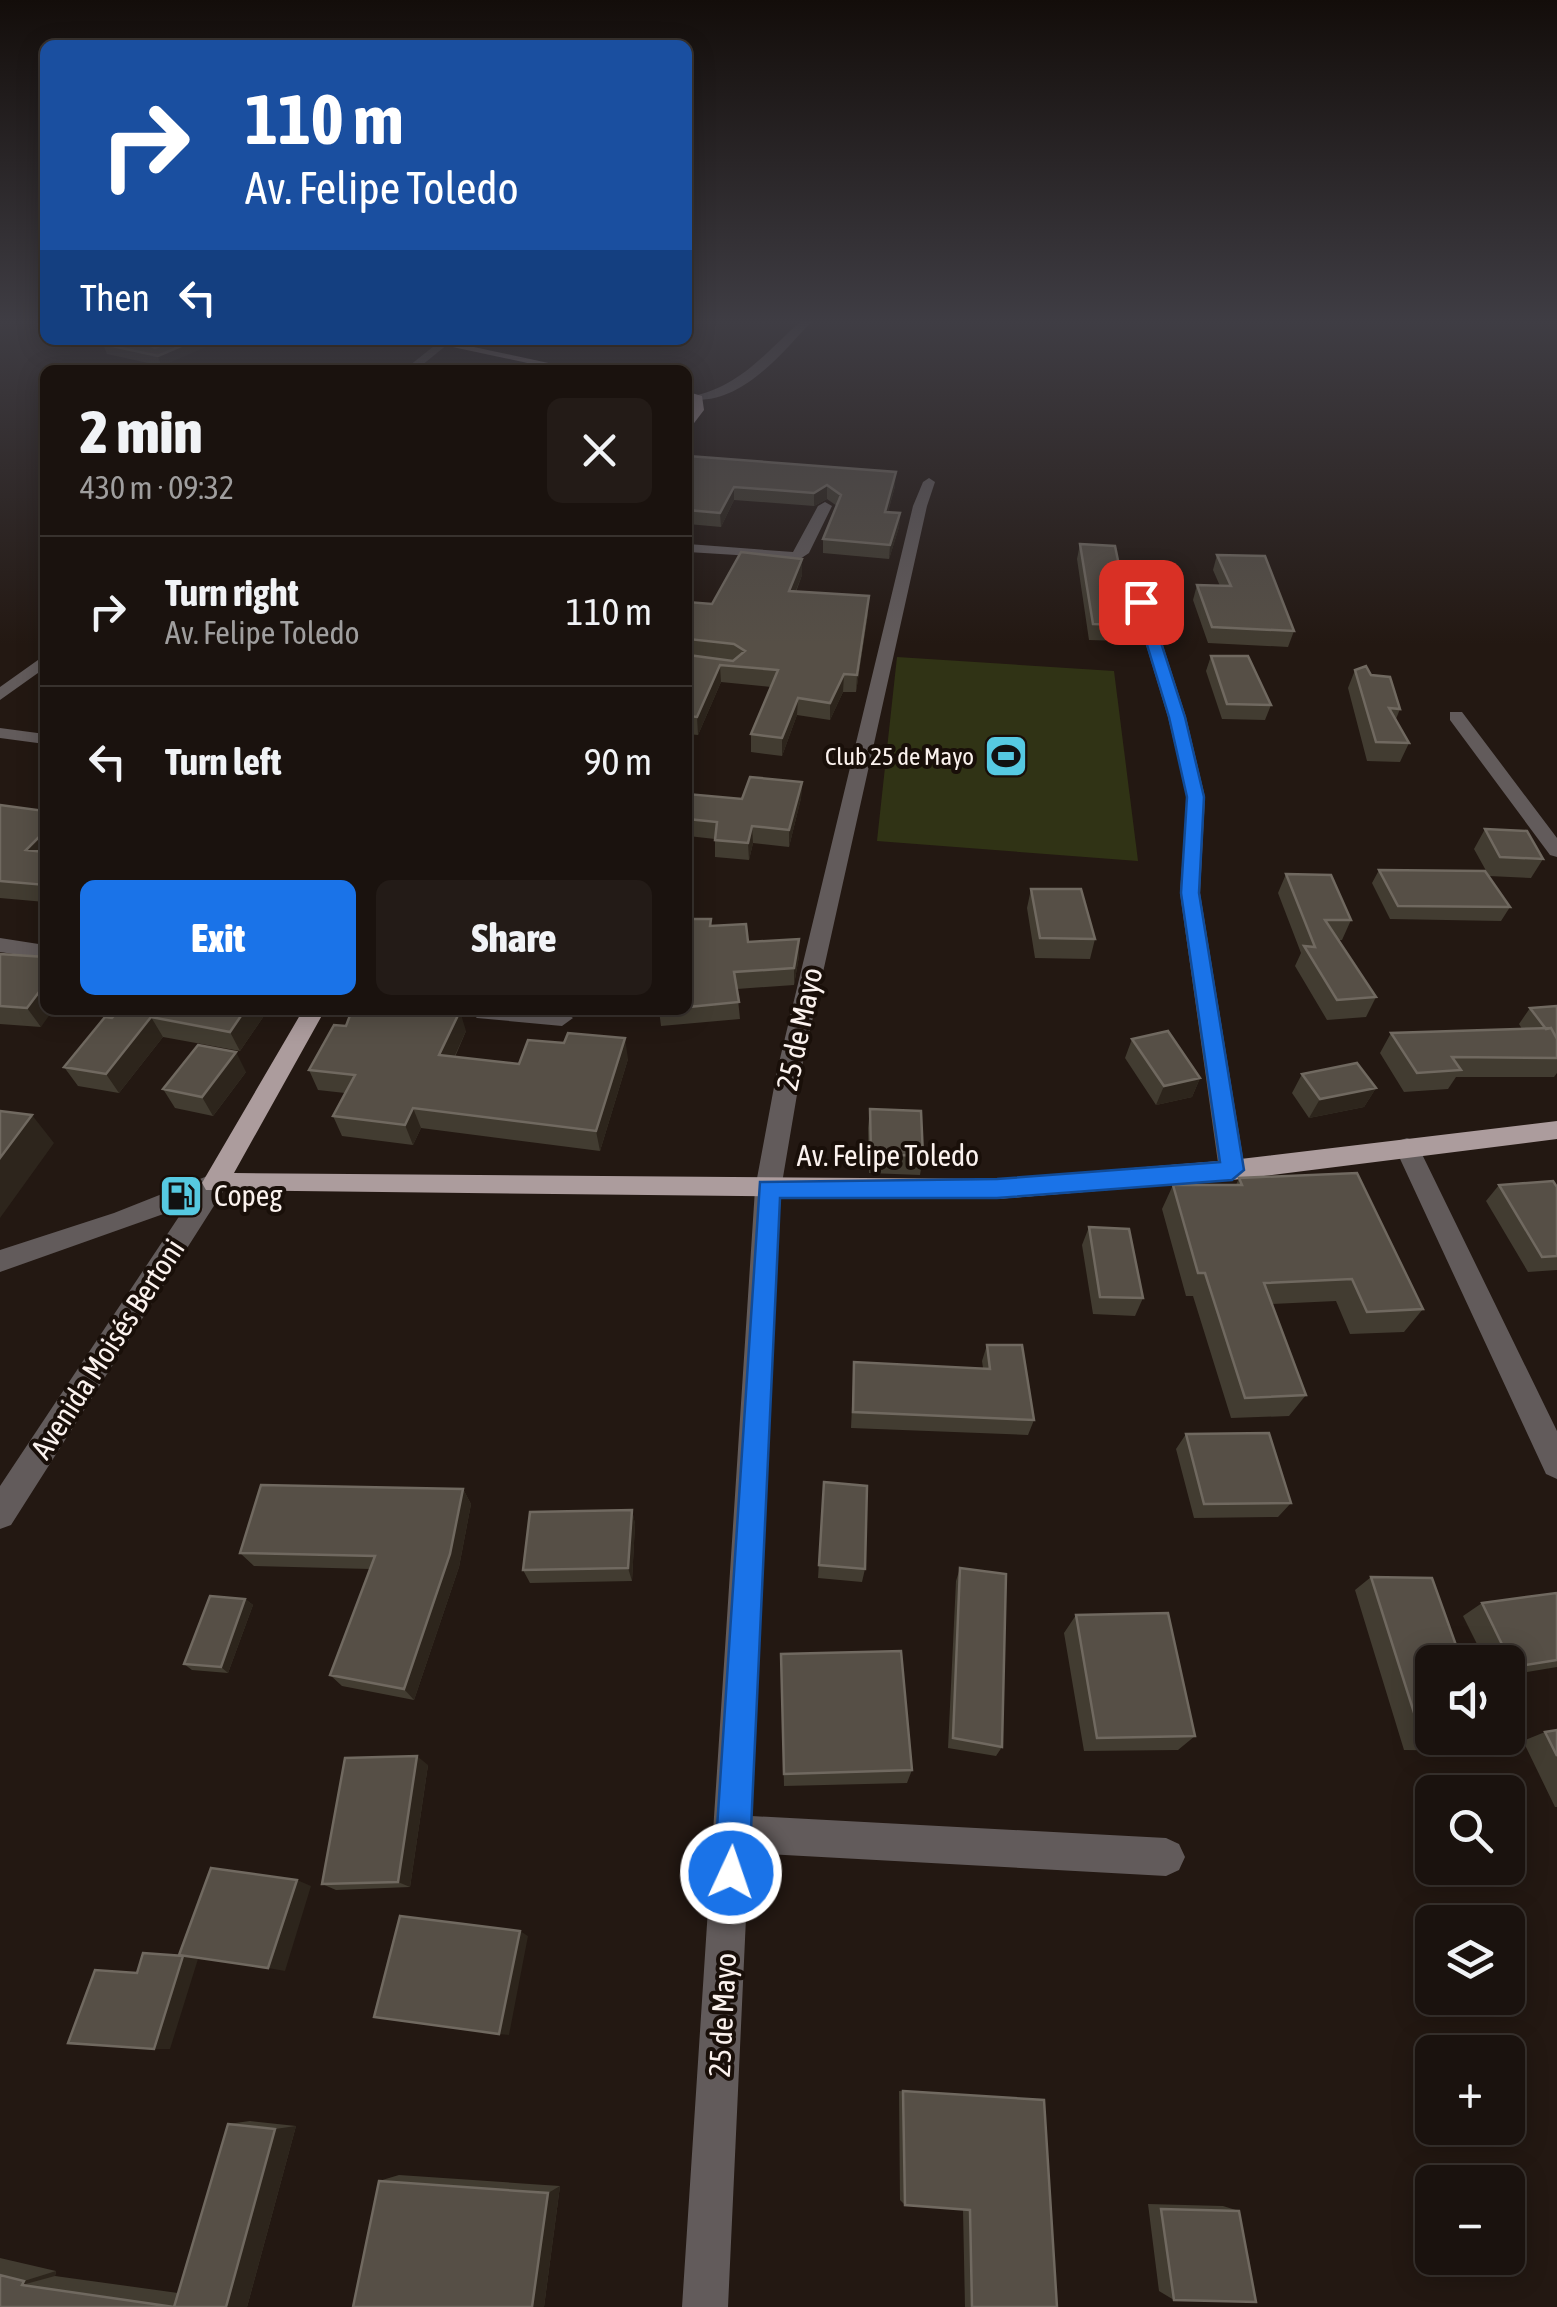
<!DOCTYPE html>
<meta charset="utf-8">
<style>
:root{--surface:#1a120e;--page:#231b17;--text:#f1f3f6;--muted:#9f9e9e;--line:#38322e;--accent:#1a73e8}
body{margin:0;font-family:"Asap Condensed",sans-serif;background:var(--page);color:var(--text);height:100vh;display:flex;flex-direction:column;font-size:38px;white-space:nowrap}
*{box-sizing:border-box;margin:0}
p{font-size:32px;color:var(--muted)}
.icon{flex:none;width:55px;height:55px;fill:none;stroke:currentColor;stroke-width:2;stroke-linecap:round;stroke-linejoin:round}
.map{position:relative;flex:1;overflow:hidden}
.sheet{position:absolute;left:40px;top:365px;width:652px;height:650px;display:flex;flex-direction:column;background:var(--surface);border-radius:15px;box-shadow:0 5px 25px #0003,0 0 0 2px var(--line)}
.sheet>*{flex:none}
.guide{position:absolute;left:40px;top:40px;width:652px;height:305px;border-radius:15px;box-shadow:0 5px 25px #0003,0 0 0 2px var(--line);background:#1a4fa0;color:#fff;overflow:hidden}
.tools{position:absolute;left:1415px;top:1645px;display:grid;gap:20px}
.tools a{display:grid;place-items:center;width:110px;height:110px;border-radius:15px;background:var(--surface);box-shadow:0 5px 25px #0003,0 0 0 2px var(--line);font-size:50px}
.pin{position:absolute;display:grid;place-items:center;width:85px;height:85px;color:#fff;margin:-42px;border-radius:20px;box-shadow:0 5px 15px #0006}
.me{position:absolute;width:110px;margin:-55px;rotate:3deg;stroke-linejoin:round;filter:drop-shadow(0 0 8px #0008)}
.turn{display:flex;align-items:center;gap:35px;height:210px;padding:0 40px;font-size:45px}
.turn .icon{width:130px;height:130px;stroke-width:2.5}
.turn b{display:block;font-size:70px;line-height:85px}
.then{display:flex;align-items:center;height:95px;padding:0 40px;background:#0003;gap:20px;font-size:38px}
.round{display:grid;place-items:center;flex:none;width:105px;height:105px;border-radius:15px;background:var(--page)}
.overview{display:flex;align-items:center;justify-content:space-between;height:170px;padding:0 40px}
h1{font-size:60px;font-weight:800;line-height:75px}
.primary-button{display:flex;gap:20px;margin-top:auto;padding:20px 40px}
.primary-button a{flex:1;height:115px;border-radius:15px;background:var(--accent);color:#fff;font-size:40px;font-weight:800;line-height:115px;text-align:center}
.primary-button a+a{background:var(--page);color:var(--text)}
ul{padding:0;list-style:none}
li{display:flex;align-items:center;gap:30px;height:150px;padding:0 40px;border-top:2px solid var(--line)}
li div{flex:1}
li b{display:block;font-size:38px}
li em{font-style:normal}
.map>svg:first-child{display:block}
</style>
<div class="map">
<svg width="1557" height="2307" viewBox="0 0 1557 2307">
<rect width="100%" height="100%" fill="#231812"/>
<path fill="#303315" d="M897,657L1114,671L1138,861L877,841Z"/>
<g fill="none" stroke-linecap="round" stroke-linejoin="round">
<path fill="#625b5b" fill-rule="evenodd" d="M801,321H812C781,354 744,402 694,400V396C742,385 766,352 801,321Z
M439,342L448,344L416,370H404Z
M929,478L935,482L927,506L801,1071L781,1189L751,1816L1166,1838L1179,1844L1185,1857L1179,1870L1166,1876L749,1853L728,2307H682L755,1189L777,1071L913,506L923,482Z
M825,502L832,506L809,553L800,559L688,552V544L793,552L818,506Z
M1141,597L1149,602L1186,717L1205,797L1200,893L1245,1170L1241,1177H1223L1219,1170L1180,893L1187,797L1168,717L1133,602Z
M45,655V668L0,700V687Z
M1450,712H1462L1557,838V857L1550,855L1450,720Z
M0,728L45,734V744L0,738Z
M0,938L45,945V959L0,952Z
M466,1010H561L573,1018L562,1026L477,1018Z
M1407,1138L1416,1141L1419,1148L1557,1431V1479L1546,1474L1395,1148L1398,1141Z
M215,1173L224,1176L228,1183L224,1190L11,1525L0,1529V1486L186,1206L0,1272V1250L114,1213Z"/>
<path fill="#ac9c9d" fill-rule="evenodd" d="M420,340H441L581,370H560Z
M688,392L702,396L704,410L688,431L692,400L688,398Z
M303,1010H325L234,1173L997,1179L1232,1160L1557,1121V1139L1232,1180L997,1199L206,1190L202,1183L206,1176Z"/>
</g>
<path fill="#423c31" d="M103,344L154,348L162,366L107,354Z
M688,456L895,486L888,512L900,513L899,527L889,559L823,553V539L837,506L827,499L814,506L734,500L721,527L688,524Z
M1080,544L1121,575L1118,590L1124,625L1121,641L1089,640L1077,559Z
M1217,555L1294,631L1288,647L1208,643L1193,600L1197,585L1220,586L1213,570Z
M802,559V575L796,592L868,613L856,692H843L830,720L797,715L782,756L751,752V734L771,687L721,682L698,735L688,734V602L712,604Z
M1211,656L1271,705L1265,720L1222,719L1206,671Z
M1355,670L1371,675L1400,709L1396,719L1409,743L1400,762L1367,761L1348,688Z
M802,782L801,798L789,847L753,843L749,860L715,857V839L688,836V794L742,799Z
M0,805L45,811V902L0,898Z
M1485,829L1543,859L1531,878L1489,876L1474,849Z
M1379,870L1510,907L1501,921L1390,919L1372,883Z
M1286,874L1351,920L1342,940H1338L1376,997L1366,1017L1327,1020L1295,966L1301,953L1278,893Z
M1031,889L1095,939L1090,959L1035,958L1027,908Z
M688,919L711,926L748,942L799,956L794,985L737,989L740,1019L661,1026L659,1010H688Z
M0,954L41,1027L0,1024Z
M1557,1006V1073L1554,1077H1456L1448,1089L1404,1092L1380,1053L1391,1033L1522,1029L1519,1024L1530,1008Z
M268,1010L240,1051L163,1037L119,1093L78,1086L64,1067L112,1018Z
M346,1026L466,1031L455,1057L519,1064L628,1059L600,1151L421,1128L413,1145L342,1136L333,1116L345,1093L318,1090L309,1070Z
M1132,1039L1200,1078L1192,1097L1156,1105L1125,1058Z
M246,1072L213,1116L175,1108L163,1089Z
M1302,1074L1376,1088L1364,1107L1309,1118L1292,1093Z
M870,1109L923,1156L920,1175L869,1173L868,1128Z
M1239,1178L1423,1309L1404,1332L1350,1334L1336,1301L1272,1304L1306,1395L1289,1416L1231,1418L1193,1296H1186L1162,1209L1173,1185H1236Z
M1499,1185L1557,1187V1270L1528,1272L1486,1201Z
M1089,1227L1143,1298L1135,1316L1093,1314L1082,1245Z
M987,1345L1034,1420L1028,1435L851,1428L854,1362L983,1368L982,1361Z
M1186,1434L1291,1503L1278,1517L1194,1518L1176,1449Z
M824,1482L865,1569L862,1582L818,1578Z
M463,1489L471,1504L459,1567L414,1700L342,1686L330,1675L370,1569L254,1566L240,1553Z
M632,1510L635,1524L632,1581L530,1583L523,1570Z
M960,1568L1002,1747L996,1756L948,1748L956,1581Z
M1371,1577L1489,1742L1469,1751L1404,1750L1355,1590Z
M1557,1595V1667L1508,1675V1662H1486L1463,1616L1482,1603Z
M245,1599L253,1605L228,1673L192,1670L184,1664Z
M1076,1615L1195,1736L1178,1750L1084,1751L1064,1633Z
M781,1654L912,1770L907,1783L784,1786Z
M1557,1730V1807H1555L1523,1741L1545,1732Z
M428,1765L410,1887L336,1890L322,1884Z
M899,2091L1035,2099L1057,2307H965L963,2210L905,2205L900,2200Z
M250,2121L296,2126L247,2307H0V2258L56,2271L55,2276L178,2293L228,2124Z
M399,2175L560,2186L544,2307H353L379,2181Z
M1148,2204L1223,2206L1239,2211L1174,2300L1159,2291Z"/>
<path fill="#2d251c" d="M147,340H167L147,352L144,342Z
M195,340H222L162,366L158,356Z
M896,472L895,486L884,526L885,512Z
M827,485V499L814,506V493Z
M734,487V500L721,527L720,513Z
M900,513L899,527L889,559L890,545Z
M802,559V575L789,608V591Z
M869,596L868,613L856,692L857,675Z
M720,665L721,682L698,735L697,717Z
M844,674L843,692L830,720V703Z
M798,698L797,715L782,756V738Z
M802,782L801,798L789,847V830Z
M752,826L753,843L749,860L748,843Z
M45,831V860L26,850Z
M799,939V956L794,985V968Z
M45,984V1010H53L41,1027L27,1008Z
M245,1010H268L240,1051L230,1032Z
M460,1011L466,1031L446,1075L439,1055Z
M151,1017L163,1037L119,1093L106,1074Z
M625,1038L628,1059L600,1151L596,1131Z
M236,1052L246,1072L213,1116L202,1097Z
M1200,1078L1192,1097L1156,1105L1164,1086Z
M1376,1088L1364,1107L1309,1118L1320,1099Z
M413,1108L421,1128L413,1145L405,1125Z
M32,1115L54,1143L0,1218V1158Z
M463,1489L471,1504L459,1567L414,1700L404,1689Z
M632,1510L635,1524L632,1581L628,1568Z
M245,1599L253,1605L228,1673L221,1667Z
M417,1756L428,1765L410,1887L398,1882Z
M297,1880L311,1886L285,1971L268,1968Z
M520,1931L528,1936L509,2035L499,2034Z
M183,1956L198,1959L170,2049H154Z
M296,2126L247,2307H226L275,2129Z
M560,2186L544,2307H532L548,2193Z
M56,2271L55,2276L22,2285L24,2281Z"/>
<path fill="#564f46" stroke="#706960" stroke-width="2.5" d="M111,340H147L144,342L155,348L172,340H195L158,356L103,344Z
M431,366L466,370H427Z
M688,456L896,472L885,512L900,513L890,545L823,539L841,495L827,485L814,493L734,487L720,513L688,510Z
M1080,544L1115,546L1121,575H1115L1124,625L1093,624Z
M741,552L802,559L789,591L869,596L857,675L844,674L830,703L798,698L782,738L751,734L778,670L720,665L697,717L688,716V655L733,661L745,651L734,644L688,639V602L712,604Z
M1217,555L1265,556L1294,631L1212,627L1197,585L1231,586Z
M1211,656H1248L1271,705L1227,704Z
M1366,666L1371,675L1390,677L1400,709L1389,708L1409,743L1376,742L1355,670Z
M750,777L802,782L789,830L752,826L748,843L715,840L717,822L688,819V794L742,799Z
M0,805L45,811V831L26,850L45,852V885L0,881Z
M1485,829L1527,831L1543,859L1500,857Z
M1379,870L1485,871L1510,907L1398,906Z
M1286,874L1331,875L1351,920H1325L1376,997L1337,1000L1304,946L1315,947Z
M1031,889H1081L1095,939L1040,938Z
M688,919H711L710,926L746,924L748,942L799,939L794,968L734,972L739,1002L688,1007Z
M0,954L45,957V984L27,1008L0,1006Z
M1557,1006V1039L1551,1028L1546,1029L1530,1008Z
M119,1010H245L230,1032L151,1017L106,1074L64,1067L105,1017L112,1018Z
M352,1010L460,1011L439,1055L519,1064L528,1040L564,1043L568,1033L625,1038L596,1131L413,1108L405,1125L333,1116L355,1075L309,1070L334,1025L346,1026Z
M1551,1028L1557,1039V1058L1452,1057L1461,1070L1417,1073L1391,1033Z
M1168,1031L1200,1078L1164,1086L1132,1039Z
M198,1045L236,1052L202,1097L163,1089Z
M1357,1063L1376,1088L1320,1099L1302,1074Z
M870,1109L921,1111L923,1156L871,1154Z
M0,1111L32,1115L0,1158Z
M1357,1173L1423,1309L1367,1312L1352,1279L1264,1283L1306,1395L1245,1398L1205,1273H1198L1173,1185H1242L1239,1178Z
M1553,1181L1557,1187V1256L1542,1257L1499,1185Z
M1089,1227L1129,1229L1143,1298L1100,1297Z
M987,1345H1022L1034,1420L853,1412L854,1362L990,1369Z
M1269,1433L1291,1503L1204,1504L1186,1434Z
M824,1482L867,1486L865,1569L819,1565Z
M261,1485L463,1489L450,1554L404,1689L330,1675L375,1556L240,1553Z
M632,1510L628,1568L523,1570L530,1512Z
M960,1568L1006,1574L1002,1747L953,1738Z
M1371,1577L1432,1578L1462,1662H1432V1738H1488L1489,1742L1423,1741Z
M1556,1593L1557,1595V1660L1513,1667L1482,1603Z
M210,1596L245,1599L221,1667L184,1664Z
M1168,1613L1195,1736L1097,1738L1076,1615Z
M901,1651L912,1770L784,1774L781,1654Z
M1557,1730V1756L1545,1732Z
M417,1756L398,1882L322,1884L345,1758Z
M211,1868L297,1880L268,1968L179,1955Z
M400,1916L520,1931L499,2034L374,2017Z
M143,1953L183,1956L154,2049L68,2043L95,1970L137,1973Z
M903,2091L1044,2100L1057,2307H972L970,2210L905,2205Z
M228,2124L275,2129L226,2307H0V2275L24,2281L22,2285L174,2307Z
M379,2181L548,2193L532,2307H353Z
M1161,2209L1239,2211L1256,2302L1174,2300Z"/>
<linearGradient id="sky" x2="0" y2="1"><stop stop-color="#130d0a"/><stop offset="0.5" stop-color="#3f3d44"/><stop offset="1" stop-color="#3f3d44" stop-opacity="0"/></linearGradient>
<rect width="1557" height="644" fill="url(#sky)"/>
<path fill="#1a73e8" stroke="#114b97" stroke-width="2.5" d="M1141,598L1148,602L1185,717L1204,797L1199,893L1244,1170L1232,1180L997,1198H780L749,1873L743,1885L731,1890L719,1885L714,1873L760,1182L997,1179L1220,1162L1181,893L1187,797L1169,717L1134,602Z"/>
<defs>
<g id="stadium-square" transform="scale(2.25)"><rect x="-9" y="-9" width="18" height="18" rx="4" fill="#56c9e1" stroke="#190f09"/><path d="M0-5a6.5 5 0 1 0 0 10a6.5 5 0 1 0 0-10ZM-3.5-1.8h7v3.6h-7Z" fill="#111"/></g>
<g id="fuel-square" transform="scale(2.25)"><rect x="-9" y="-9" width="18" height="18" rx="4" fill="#56c9e1" stroke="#190f09"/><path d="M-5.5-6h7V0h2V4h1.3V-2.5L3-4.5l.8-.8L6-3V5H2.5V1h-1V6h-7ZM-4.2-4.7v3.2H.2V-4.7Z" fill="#111"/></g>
</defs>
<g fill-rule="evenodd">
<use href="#stadium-square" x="1006" y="756"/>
<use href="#fuel-square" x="181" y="1196"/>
</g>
<g text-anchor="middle" stroke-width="8" stroke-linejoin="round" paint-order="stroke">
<g font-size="25" fill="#fbf2ee" stroke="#190f09" text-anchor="end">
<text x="974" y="765">Club 25 de Mayo</text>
</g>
<g font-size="30" fill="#fbf2ee" stroke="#190f09">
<text transform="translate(800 1029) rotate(-78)" y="10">25 de Mayo</text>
<text x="888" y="1166">Av. Felipe Toledo</text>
<text transform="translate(108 1349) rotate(-57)" y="10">Avenida Moisés Bertoni</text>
<text transform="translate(723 2015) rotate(-87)" y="10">25 de Mayo</text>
</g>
<g font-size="30" fill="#fbf2ee" stroke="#190f09" text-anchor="start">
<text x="214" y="1206">Copeg</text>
</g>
</g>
</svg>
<div class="tools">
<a><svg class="icon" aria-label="sound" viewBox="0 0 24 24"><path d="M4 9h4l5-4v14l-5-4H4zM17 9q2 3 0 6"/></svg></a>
<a><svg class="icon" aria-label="search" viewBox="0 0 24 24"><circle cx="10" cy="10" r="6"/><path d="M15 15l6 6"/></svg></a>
<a><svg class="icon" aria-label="layers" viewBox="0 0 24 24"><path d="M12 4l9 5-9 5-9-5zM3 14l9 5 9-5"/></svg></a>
<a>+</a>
<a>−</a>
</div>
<div class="pin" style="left:1141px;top:602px;background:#d93025"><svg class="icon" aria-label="arrive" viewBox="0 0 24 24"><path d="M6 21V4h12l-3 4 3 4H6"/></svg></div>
<svg class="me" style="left:731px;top:1873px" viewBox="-20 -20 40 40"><circle r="17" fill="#1a73e8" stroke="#fff" stroke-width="3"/><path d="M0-11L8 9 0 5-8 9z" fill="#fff"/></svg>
<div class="guide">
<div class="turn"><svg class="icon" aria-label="right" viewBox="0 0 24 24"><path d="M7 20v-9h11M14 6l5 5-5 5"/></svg><div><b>110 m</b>Av. Felipe Toledo</div></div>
<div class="then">Then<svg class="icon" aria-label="left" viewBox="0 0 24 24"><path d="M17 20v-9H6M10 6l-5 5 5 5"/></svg></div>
</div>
<section class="sheet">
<div class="overview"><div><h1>2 min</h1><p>430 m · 09:32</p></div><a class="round"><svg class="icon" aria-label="close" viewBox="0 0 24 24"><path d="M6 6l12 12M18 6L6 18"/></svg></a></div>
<ul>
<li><svg class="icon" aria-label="right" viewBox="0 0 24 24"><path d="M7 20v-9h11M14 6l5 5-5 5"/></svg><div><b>Turn right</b><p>Av. Felipe Toledo</p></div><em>110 m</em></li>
<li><svg class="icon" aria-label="left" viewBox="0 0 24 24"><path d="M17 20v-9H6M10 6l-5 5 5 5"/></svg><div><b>Turn left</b></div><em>90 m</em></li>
</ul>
<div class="primary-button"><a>Exit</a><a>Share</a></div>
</section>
</div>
